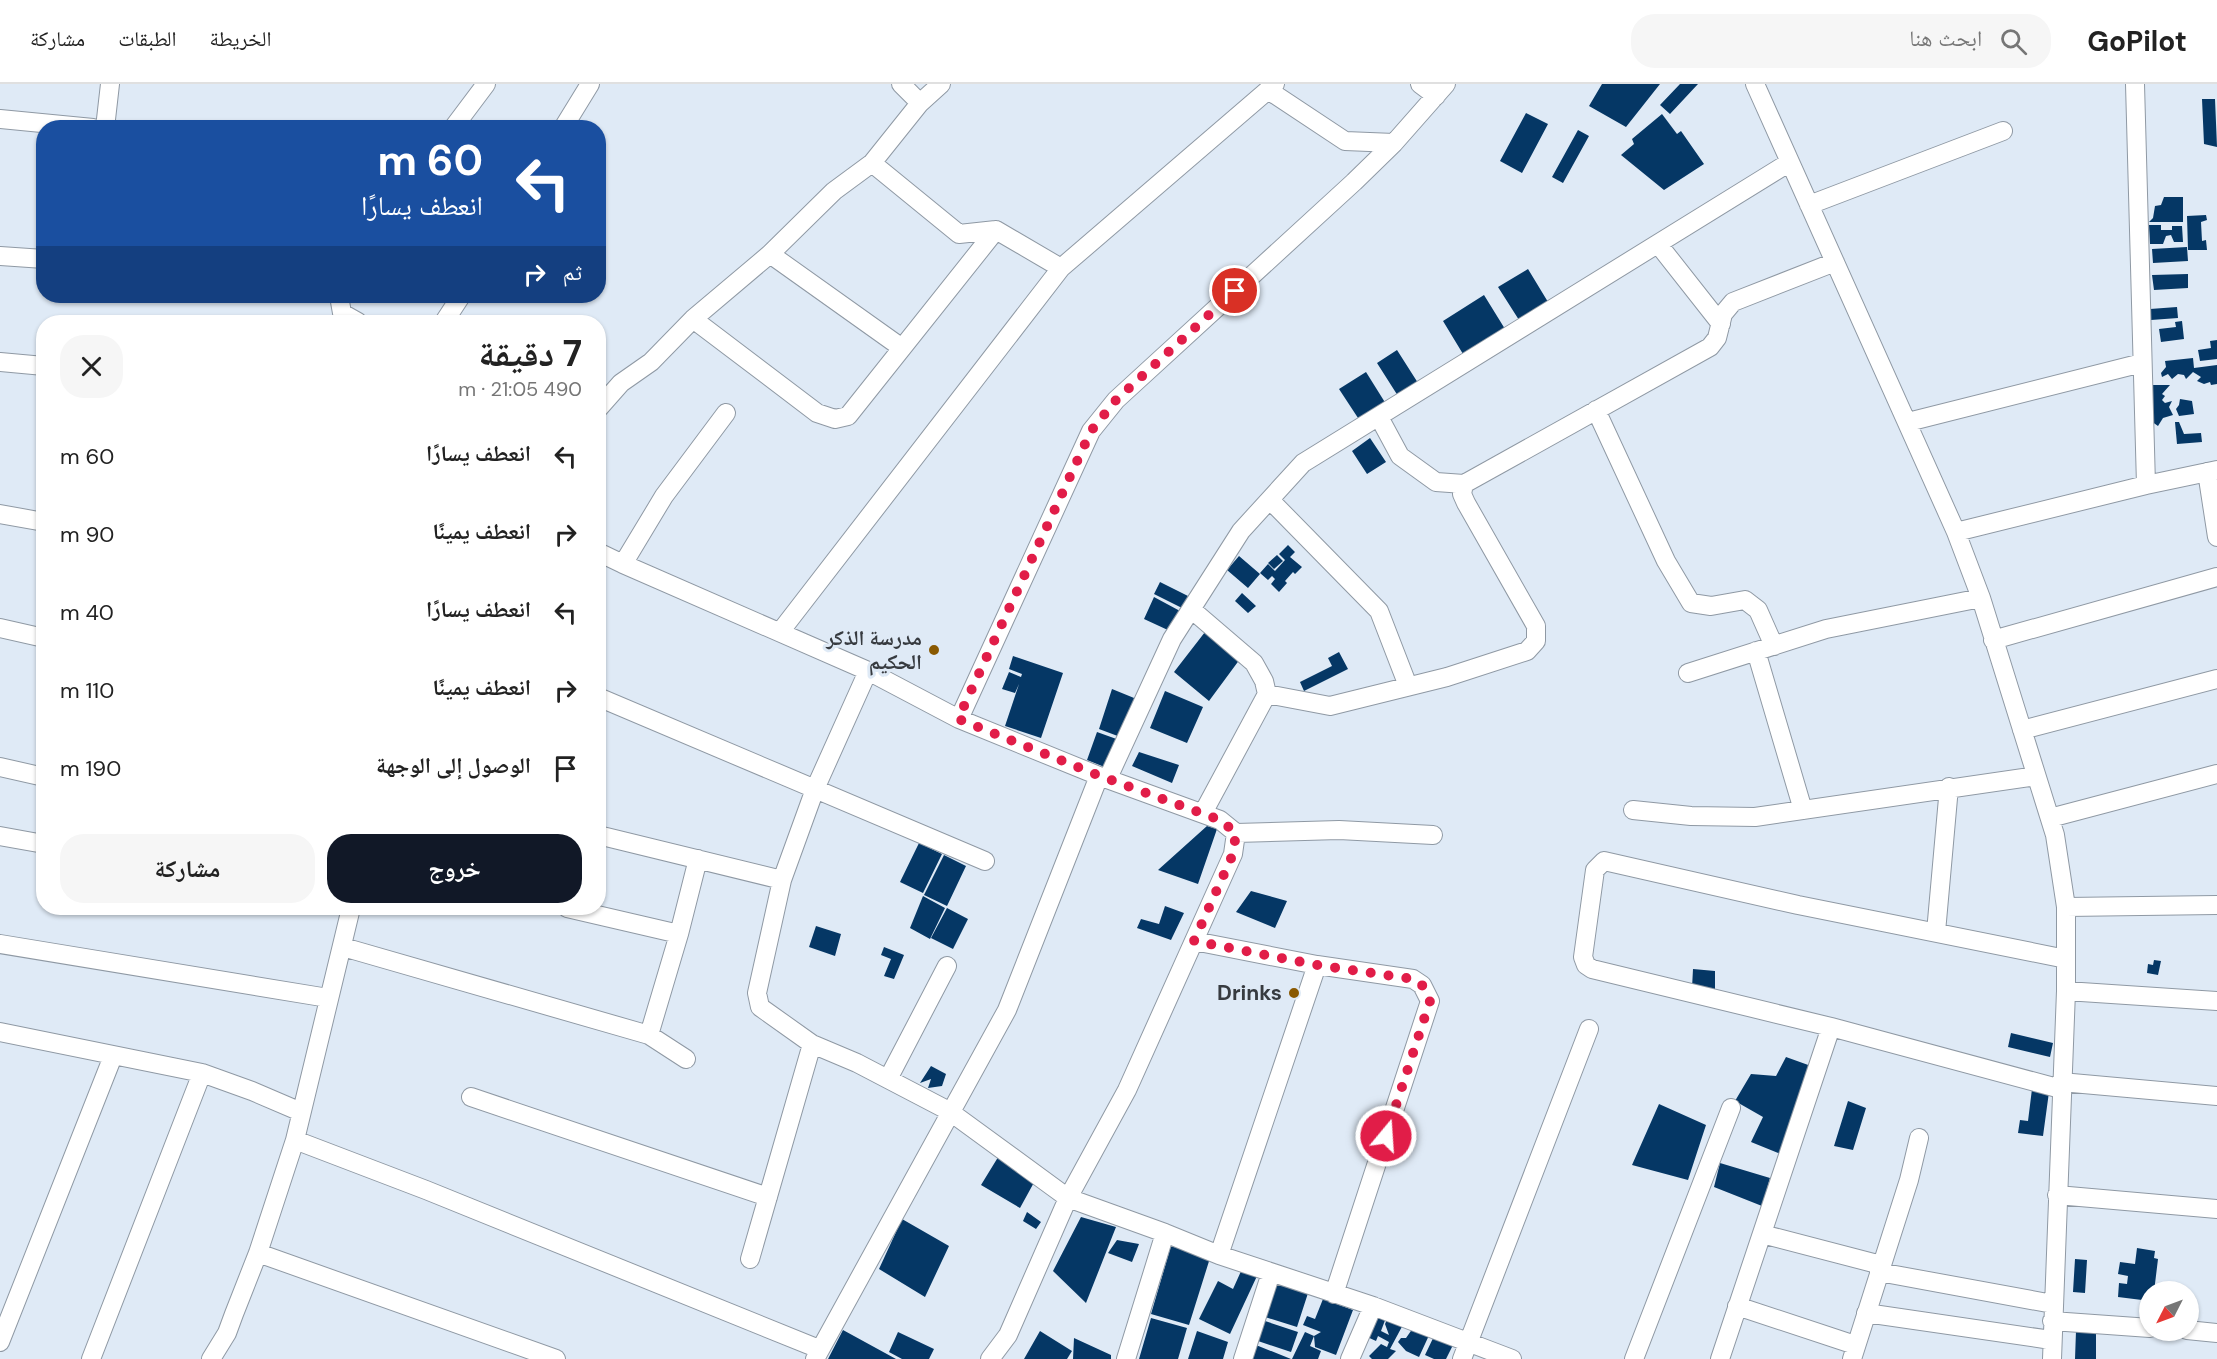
<!DOCTYPE html>
<html lang="ar">
<meta charset="utf-8">
<style>
:root{--surface:#fff;--page:#f6f6f6;--text:#222;--muted:#767676;--line:#e0e0e0;--accent:#111827}
body{margin:0;font-family:"DM Sans","Noto Naskh Arabic",sans-serif;background:var(--page);color:var(--text);direction:rtl;height:100vh;display:flex;flex-direction:column;font-size:22px;white-space:nowrap}
*{box-sizing:border-box;margin:0}
p{font-size:20px;color:var(--muted)}
.icon{flex:none;width:33px;height:33px;fill:none;stroke:currentColor;stroke-width:2;stroke-linecap:round;stroke-linejoin:round}
.map{position:relative;flex:1;overflow:hidden;direction:ltr}
.details{position:absolute;left:36px;top:231px;width:570px;height:600px;display:flex;flex-direction:column;background:var(--surface);border-radius:24px;box-shadow:0 2px 4px #0004;direction:rtl}
.details>*{flex:none}
.hud{position:absolute;left:36px;top:36px;width:570px;height:183px;border-radius:24px;box-shadow:0 2px 4px #0004;direction:rtl;background:#1a4fa0;color:#fff;overflow:hidden}
.needle{width:39px;rotate:228deg}
.buttons{position:absolute;left:2139px;top:1197px;display:grid;gap:12px}
.buttons a{display:grid;place-items:center;width:60px;height:60px;border-radius:50%;background:var(--surface);box-shadow:0 2px 4px #0004;font-size:30px}
.pin{position:absolute;display:grid;place-items:center;width:51px;height:51px;color:#fff;margin:-26px;border:3px solid #fff;border-radius:50%;box-shadow:0 2px 6px #0007}
.me{position:absolute;width:66px;margin:-33px;rotate:18deg;stroke-linejoin:round;filter:drop-shadow(0 0 4px #0008)}
.turn{display:flex;align-items:center;gap:21px;height:126px;padding:0 24px;font-size:27px}
.turn .icon{width:78px;height:78px;stroke-width:2.5}
.turn b{display:block;font-size:42px;line-height:51px}
.then{display:flex;align-items:center;height:57px;padding:0 24px;background:#0003;gap:12px;font-size:22px}
.round{display:grid;place-items:center;flex:none;width:63px;height:63px;border-radius:24px;background:var(--page)}
.head{display:flex;align-items:center;justify-content:space-between;height:102px;padding:0 24px}
h1{font-size:36px;font-weight:700;line-height:45px}
.button{display:flex;gap:12px;margin-top:auto;padding:12px 24px}
.button a{flex:1;height:69px;border-radius:24px;background:var(--accent);color:#fff;font-size:24px;font-weight:700;line-height:69px;text-align:center}
.button a+a{background:var(--page);color:var(--text)}
ul{padding:0;list-style:none}
li{display:flex;align-items:center;gap:18px;height:78px;padding:0 24px}
li div{flex:1}
li b{display:block;font-size:22px}
li em{font-style:normal}
header{display:flex;align-items:center;gap:36px;box-sizing:border-box;height:84px;padding:0 30px;background:var(--surface);border-bottom:2px solid var(--line)}
header strong{font-size:28px}
nav{display:flex;gap:33px;margin-inline-start:auto;font-size:21px}
.search{width:420px;height:54px;background:var(--page);display:flex;align-items:center;gap:15px;box-sizing:border-box;padding:0 21px;border-radius:24px;color:var(--muted);font-size:22px}
.map>svg:first-child{display:block}
</style>
<header>
<strong>GoPilot</strong>
<div class="search"><svg class="icon" aria-label="search" viewBox="0 0 24 24"><circle cx="10" cy="10" r="6"/><path d="M15 15l6 6"/></svg>ابحث هنا</div>
<nav><a>الخريطة</a><a>الطبقات</a><a>مشاركة</a></nav>
</header>
<div class="map">
<svg width="2217" height="1275" viewBox="0 0 2217 1275">
<rect width="100%" height="100%" fill="#dfeaf6"/>
<path fill="#053765" d="M1602,0H1660L1626,43L1589,22Z
M1680,0H1698L1670,30L1660,21Z
M2202,15H2215L2217,63L2204,60Z
M1526,29L1548,40L1522,89L1500,77Z
M1662,30L1677,50L1681,47L1704,80L1664,106L1621,71L1634,60L1632,55Z
M1578,46L1589,52L1563,99L1552,93Z
M2164,113H2183V138H2149L2153,134L2155,122L2161,121Z
M2206,131L2207,136L2201,138L2202,157L2206,156L2207,166H2188L2187,132Z
M2149,141H2161V146H2172V142H2182L2183,158H2174L2171,151L2166,152L2163,160H2150Z
M2187,163L2188,177L2153,179L2152,165Z
M1528,185L1548,218L1519,236L1498,203Z
M2188,190V204L2154,206L2152,191Z
M1484,211L1505,245L1463,270L1443,237Z
M2177,223L2178,234L2151,236L2150,225Z
M2182,237L2184,255L2161,258L2159,245L2176,243L2175,238Z
M2217,256V275L2200,277L2198,266L2211,264L2210,257Z
M1397,266L1418,299L1398,312L1377,279Z
M2193,274L2194,284L2217,281V300L2211,301L2210,298L2204,300L2197,297L2201,293L2193,288L2186,295L2184,291L2178,290L2172,295L2168,290L2162,293L2161,289L2166,283L2165,277Z
M1366,288L1386,320L1360,337L1339,305Z
M2148,301H2170L2162,310L2165,312L2162,316L2165,319L2172,317L2169,323L2173,331L2163,334L2158,342L2148,335Z
M2180,315L2192,317L2194,330L2179,332L2176,325L2179,321Z
M2175,338H2179L2184,350L2201,349L2202,358L2177,360Z
M1370,354L1386,378L1367,390L1352,367Z
M1288,461L1295,468L1290,473L1302,483L1295,490L1293,488L1285,497L1287,499L1279,508L1271,500L1275,495L1272,492L1268,496L1260,489L1268,480L1275,487L1285,476L1279,470Z
M1277,471L1283,477L1274,485L1268,479Z
M1239,472L1260,490L1248,504L1227,486Z
M1160,498L1188,512L1182,524L1154,510Z
M1242,509L1256,522L1248,529L1235,517Z
M1154,513L1180,527L1170,547L1144,535Z
M1205,548L1240,575L1209,617L1174,588Z
M1339,568L1348,585L1304,607L1300,598L1332,582L1328,574Z
M1013,572L1063,589L1041,654L1005,642L1019,600L1015,609L1002,605L1009,588L1021,593L1022,590L1009,585Z
M1112,605L1139,616L1123,654L1099,645Z
M1165,607L1203,623L1187,659L1150,644Z
M1097,648L1122,657L1112,686L1087,676Z
M1139,668L1179,681L1172,699L1132,682Z
M1207,742L1217,745L1198,800L1158,786Z
M919,759L942,770L923,809L900,798Z
M944,771L966,782L947,822L924,811Z
M1251,807L1287,817L1275,844L1236,828Z
M923,812L945,824L930,855L910,844Z
M1165,822L1184,829L1171,856L1137,844L1141,835L1159,840Z
M947,824L968,835L953,865L931,854Z
M816,842L841,850L835,872L809,863Z
M884,863L904,871L894,895L884,892L891,875L881,871Z
M2154,876L2161,877L2158,891L2147,889L2148,880L2153,881Z
M1693,885L1715,887V908L1692,904Z
M2011,949L2053,959L2050,973L2008,963Z
M1786,973L1811,982L1783,1071L1751,1058L1763,1033L1735,1017L1751,990L1776,992Z
M931,982L946,990L942,1002L928,1004L931,995L920,999Z
M2032,1005L2049,1008L2043,1052L2018,1049L2020,1036L2028,1037Z
M1848,1017L1866,1024L1853,1066L1834,1062Z
M1659,1020L1706,1041L1688,1096L1632,1081Z
M1000,1070L1037,1093L1020,1124L981,1101Z
M1720,1079L1770,1094L1762,1122L1714,1103Z
M1027,1128L1041,1138L1036,1145L1023,1137Z
M1081,1133L1116,1143L1086,1219L1053,1187Z
M902,1135L949,1162L925,1213L879,1185Z
M1117,1156L1139,1160L1132,1178L1108,1169Z
M1171,1162L1210,1174L1189,1241L1151,1230Z
M2137,1164L2155,1167L2154,1174L2158,1175L2154,1208H2150V1217L2118,1213L2119,1199L2127,1200L2128,1192L2118,1190L2120,1178L2135,1180Z
M2075,1175L2087,1176L2085,1209L2073,1208Z
M1242,1185L1257,1192L1230,1250L1199,1235L1218,1197L1233,1205Z
M1274,1194L1309,1206L1297,1243L1262,1232Z
M1323,1215L1353,1226L1336,1271L1315,1263L1314,1252L1321,1248L1303,1241L1307,1232L1315,1235Z
M1374,1226L1387,1231L1381,1247L1389,1251L1385,1240L1390,1229L1405,1237L1390,1265L1396,1267L1388,1275H1372L1369,1272L1381,1260L1387,1263L1389,1258L1378,1252L1376,1257L1363,1251Z
M1151,1234L1187,1244L1178,1275H1139Z
M1262,1236L1298,1248L1291,1268L1255,1256Z
M1413,1244L1431,1247L1419,1273L1406,1267L1398,1258L1401,1254H1406Z
M843,1246L896,1275H828Z
M1040,1247L1072,1267L1067,1275H1024Z
M1197,1247L1228,1258L1223,1275H1188Z
M2076,1247H2096V1275H2075Z
M898,1248L934,1265L929,1275H902L889,1268Z
M1305,1248L1314,1252L1310,1262L1321,1267L1318,1275H1292Z
M1436,1248L1455,1257L1446,1275H1434L1425,1271Z
M1074,1254L1111,1271V1275H1073Z
M1251,1259L1291,1275H1245Z"/>
<g fill="none" stroke-linecap="round" stroke-linejoin="round">
<g stroke="#8f99a4" stroke-width="20">
<path id="minor" d="M901,0L920,19
M1420,0L1436,12
M1755,0L1956,448L1981,514L2055,751L2066,823V907L2052,1275
M2135,0L2146,401
M1268,6L1345,57L1394,59
M0,35L93,44
M105,44L110,0
M453,44L486,0
M563,44L590,0
M872,79L959,150L996,146L1061,184
M1809,121L2003,47
M1658,160L1721,240
M770,170L902,264
M0,172L44,175
M339,212L342,229L358,238
M693,235L817,329L835,335L848,332L996,146
M444,238L461,212
M0,278L44,282
M598,325L621,299L651,278L693,235L770,170L834,107L872,79L920,19L941,0
M1596,326L1666,477L1691,519L1711,522L1745,516L1758,526L1774,562
M1379,333L1400,372L1436,398L1464,400
M1908,338L2142,279
M2207,388L2217,453
M1270,416L1379,527L1408,602
M0,430L44,438
M1956,448L2146,401L2217,386
M598,468L623,480L868,587L959,635
M623,480L664,412L726,329
M1191,525L1254,579L1264,597L1267,610L1203,729
M0,544L44,554
M780,548L1061,184L1275,0
M1993,556L2217,493
M1756,567L1803,726
M868,587L815,705L782,796L757,909L760,923L812,960L857,979L949,1027L1068,1114L1165,1149L1219,1171L1373,1222L1512,1275
M1688,589L1826,545L1981,514
M1267,610L1330,622L1447,593L1527,567L1536,557V542L1466,419L1462,410L1464,400L1710,263L1717,254L1723,230L1733,218L1835,178
M598,613L985,777
M2022,646L2217,595
M0,683L44,693
M1108,694L1172,555L1241,447L1303,379L1790,78
M1633,726L1691,732L1755,733L2036,692
M2050,734L2217,690
M1236,749L1339,746L1433,751
M598,751L782,796
M0,752L44,760
M2066,823L2217,821
M567,824L679,850
M1936,848L1949,703
M1194,857L1317,881L1413,895L1422,901L1430,917L1334,1210
M0,860L328,914
M343,863L649,951L686,975
M2066,907L2217,917
M0,948L202,989
M649,951L679,850L698,775
M888,995L947,882
M2061,998L2217,1012
M2061,1005L1831,943L1592,885L1586,881L1583,873L1595,786L1604,777L1798,821L2066,875
M471,1013L768,1113
M295,1056L426,1106L819,1265
M2057,1111L2217,1125
M1762,1150L1881,1181
M258,1169L556,1275
M1219,1171L1317,881
M750,1175L812,960
M1879,1188L2053,1220
M1737,1222L1855,1261
M1866,1229L2051,1256
M2052,1237L2150,1244
M2187,1246L2217,1249
M0,1258L113,972
M91,1275L202,989L252,1007L301,1028
M211,1275L227,1249L234,1230L258,1169L295,1056L351,824
M815,1275L1007,926L1099,692
M990,1275L1008,1251L1068,1114L1127,1006L1233,770L1236,749L1220,736L1099,692L959,635L1091,347L1116,316L1354,98L1394,59L1446,0
M1126,1275L1165,1149
M1243,1275L1271,1189
M1350,1275L1373,1222
M1462,1275L1589,945
M1634,1275L1731,1024
M1720,1275L1831,943
M1852,1275L1909,1096L1919,1054"/>
</g>
<use href="#minor" stroke="#fff" stroke-width="18"/>
</g>
<g fill="none" stroke-linecap="round" stroke-linejoin="round">
<path stroke="#e11d48" stroke-width="10" stroke-dasharray="0 18" d="M1235,207L1116,316L1091,347L958,635L1100,692L1220,736L1236,749L1233,770L1194,857L1317,881L1413,895L1422,901L1430,917L1386,1052"/>
</g>
<g fill="#8a5901" stroke="#dfeaf6" stroke-width="2">
<circle cx="934" cy="566" r="6"/>
<circle cx="1294" cy="909" r="6"/>
</g>
<g text-anchor="middle" stroke-width="6" stroke-linejoin="round" paint-order="stroke">
<g font-size="21" font-weight="bold" fill="#373b40" stroke="#dfeaf6" text-anchor="end">
<text x="922" y="561">مدرسة الذكر<tspan x="922" dy="24">الحكيم</tspan></text>
<text x="1282" y="916">Drinks</text>
</g>
</g>
</svg>
<div class="buttons">
<a><svg class="needle" viewBox="-14 -14 28 28"><path d="M0-13l5 13h-10z" fill="#e53935"/><path d="M0 13l5-13h-10z" fill="#767676"/></svg></a>
</div>
<div class="pin" style="left:1235px;top:207px;background:#d93025"><svg class="icon" aria-label="arrive" viewBox="0 0 24 24"><path d="M6 21V4h12l-3 4 3 4H6"/></svg></div>
<svg class="me" style="left:1386px;top:1052px" viewBox="-20 -20 40 40"><circle r="17" fill="#e11d48" stroke="#fff" stroke-width="3"/><path d="M0-11L8 9 0 5-8 9z" fill="#fff"/></svg>
<div class="hud">
<div class="turn"><svg class="icon" aria-label="left" viewBox="0 0 24 24"><path d="M17 20v-9H6M10 6l-5 5 5 5"/></svg><div><b>60 m</b>انعطف يسارًا</div></div>
<div class="then">ثم<svg class="icon" aria-label="right" viewBox="0 0 24 24"><path d="M7 20v-9h11M14 6l5 5-5 5"/></svg></div>
</div>
<section class="details">
<div class="head"><div><h1>7 دقيقة</h1><p>490 m · 21:05</p></div><a class="round"><svg class="icon" aria-label="close" viewBox="0 0 24 24"><path d="M6 6l12 12M18 6L6 18"/></svg></a></div>
<ul>
<li><svg class="icon" aria-label="left" viewBox="0 0 24 24"><path d="M17 20v-9H6M10 6l-5 5 5 5"/></svg><div><b>انعطف يسارًا</b></div><em>60 m</em></li>
<li><svg class="icon" aria-label="right" viewBox="0 0 24 24"><path d="M7 20v-9h11M14 6l5 5-5 5"/></svg><div><b>انعطف يمينًا</b></div><em>90 m</em></li>
<li><svg class="icon" aria-label="left" viewBox="0 0 24 24"><path d="M17 20v-9H6M10 6l-5 5 5 5"/></svg><div><b>انعطف يسارًا</b></div><em>40 m</em></li>
<li><svg class="icon" aria-label="right" viewBox="0 0 24 24"><path d="M7 20v-9h11M14 6l5 5-5 5"/></svg><div><b>انعطف يمينًا</b></div><em>110 m</em></li>
<li><svg class="icon" aria-label="arrive" viewBox="0 0 24 24"><path d="M6 21V4h12l-3 4 3 4H6"/></svg><div><b>الوصول إلى الوجهة</b></div><em>190 m</em></li>
</ul>
<div class="button"><a>خروج</a><a>مشاركة</a></div>
</section>
</div>
